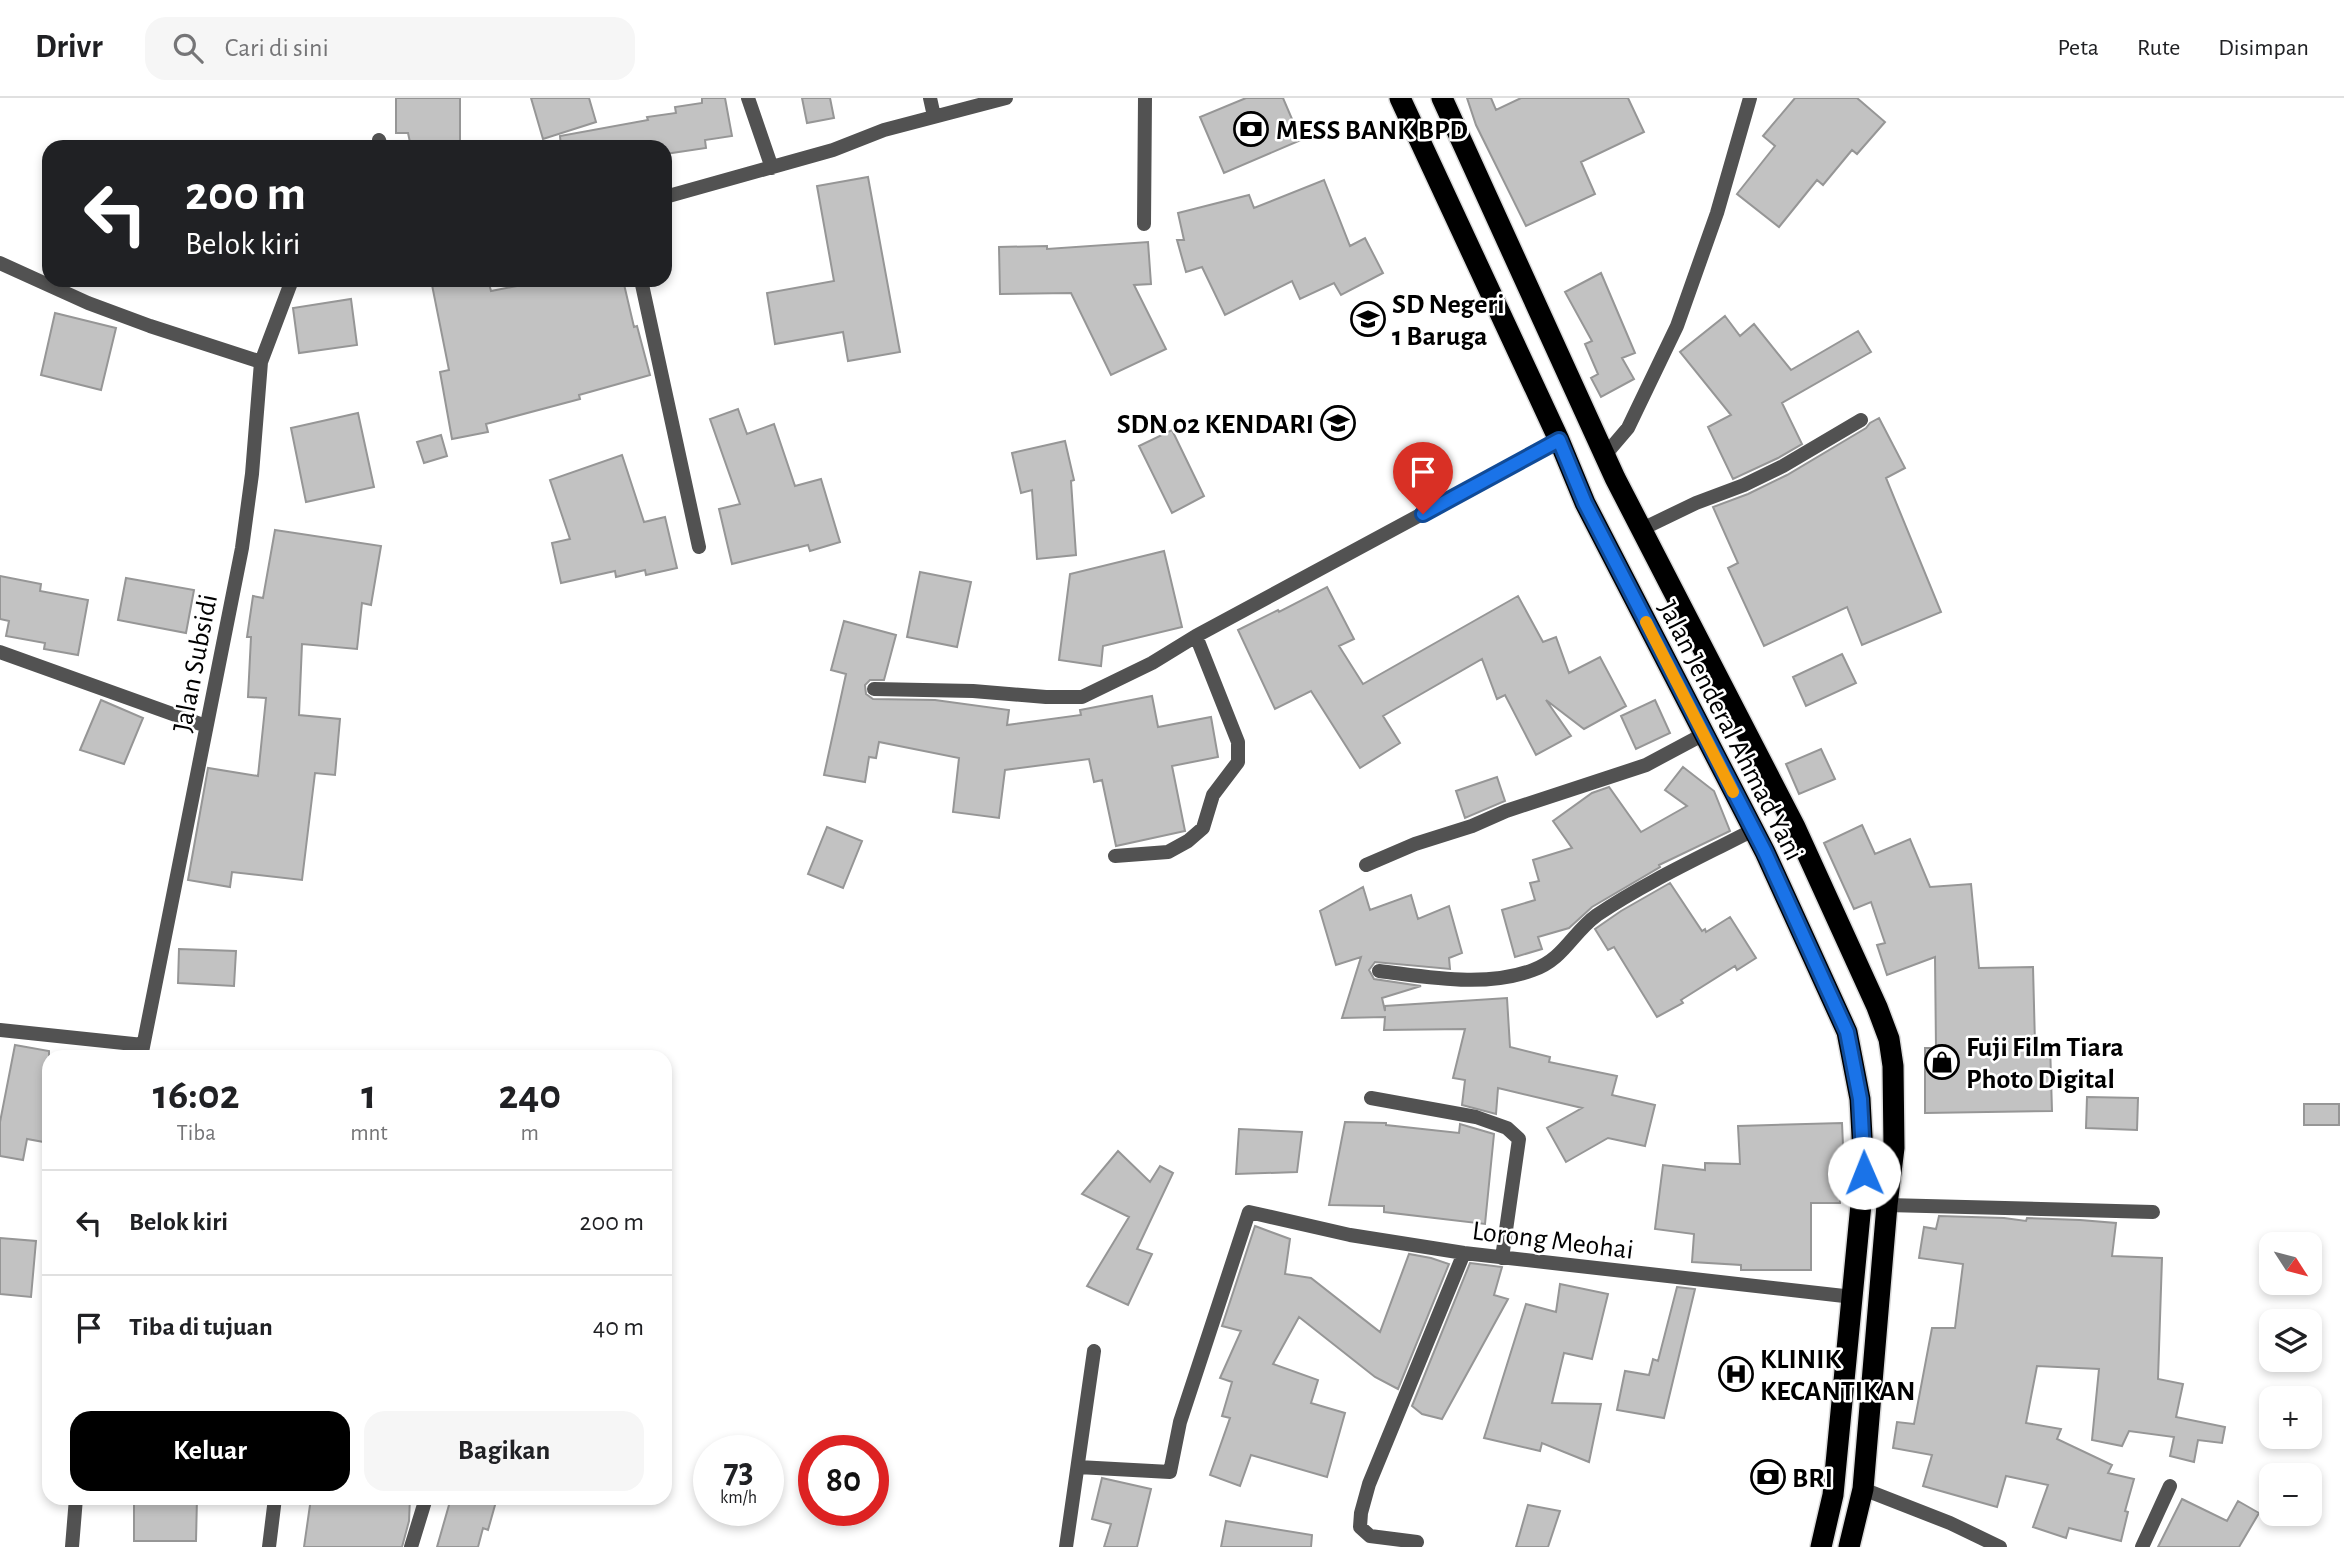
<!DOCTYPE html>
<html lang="id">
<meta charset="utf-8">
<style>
:root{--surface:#fff;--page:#f6f6f6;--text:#202124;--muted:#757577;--line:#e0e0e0;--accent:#000}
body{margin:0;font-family:"Alegreya Sans",sans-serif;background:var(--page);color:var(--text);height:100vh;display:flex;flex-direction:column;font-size:26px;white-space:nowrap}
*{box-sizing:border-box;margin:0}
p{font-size:23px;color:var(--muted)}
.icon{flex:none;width:38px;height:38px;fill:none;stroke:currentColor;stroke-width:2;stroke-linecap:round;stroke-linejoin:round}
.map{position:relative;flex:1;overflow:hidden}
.panel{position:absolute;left:42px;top:952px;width:630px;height:455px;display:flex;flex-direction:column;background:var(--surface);border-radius:21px;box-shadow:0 4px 10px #0003}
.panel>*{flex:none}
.top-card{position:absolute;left:42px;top:42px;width:630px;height:147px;border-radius:21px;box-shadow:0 4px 10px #0003;background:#202124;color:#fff;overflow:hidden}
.needle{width:46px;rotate:126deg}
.tools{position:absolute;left:2259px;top:1134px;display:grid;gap:14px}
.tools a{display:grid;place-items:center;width:63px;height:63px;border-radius:14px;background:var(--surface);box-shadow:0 4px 10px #0003;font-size:35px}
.speed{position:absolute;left:693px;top:1337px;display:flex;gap:14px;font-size:35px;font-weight:700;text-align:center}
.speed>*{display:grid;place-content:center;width:91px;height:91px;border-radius:50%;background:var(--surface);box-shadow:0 4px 10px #0003;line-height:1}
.speed small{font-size:18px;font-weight:400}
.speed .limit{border:10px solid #d22;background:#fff;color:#111}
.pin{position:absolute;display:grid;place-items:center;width:60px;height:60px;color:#fff;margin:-72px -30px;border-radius:50% 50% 50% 0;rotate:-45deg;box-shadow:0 0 7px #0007}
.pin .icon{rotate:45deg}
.me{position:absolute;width:77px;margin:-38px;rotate:359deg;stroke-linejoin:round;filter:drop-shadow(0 0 5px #0008)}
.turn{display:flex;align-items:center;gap:24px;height:147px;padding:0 28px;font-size:32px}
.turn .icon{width:91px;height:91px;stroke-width:2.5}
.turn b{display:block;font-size:49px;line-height:60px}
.eta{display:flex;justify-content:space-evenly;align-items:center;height:119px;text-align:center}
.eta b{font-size:42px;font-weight:700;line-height:49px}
.button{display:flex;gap:14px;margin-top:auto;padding:14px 28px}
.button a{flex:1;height:80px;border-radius:21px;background:var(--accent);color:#fff;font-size:28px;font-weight:700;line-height:80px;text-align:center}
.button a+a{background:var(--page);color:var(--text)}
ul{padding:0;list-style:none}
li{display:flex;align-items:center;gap:21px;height:105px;padding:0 28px;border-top:2px solid var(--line)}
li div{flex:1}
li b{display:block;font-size:26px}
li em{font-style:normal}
header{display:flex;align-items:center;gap:42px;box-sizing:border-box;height:98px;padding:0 35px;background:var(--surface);border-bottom:2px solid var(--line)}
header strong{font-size:33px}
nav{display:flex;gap:38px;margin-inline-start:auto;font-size:24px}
.search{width:490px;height:63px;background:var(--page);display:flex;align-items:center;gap:18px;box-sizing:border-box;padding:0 24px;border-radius:21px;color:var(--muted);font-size:26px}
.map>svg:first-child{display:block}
</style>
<header>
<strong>Drivr</strong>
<div class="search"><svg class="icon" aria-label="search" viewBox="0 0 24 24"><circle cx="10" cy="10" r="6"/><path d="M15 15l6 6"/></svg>Cari di sini</div>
<nav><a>Peta</a><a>Rute</a><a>Disimpan</a></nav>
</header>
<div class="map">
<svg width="2344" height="1449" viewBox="0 0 2344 1449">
<rect width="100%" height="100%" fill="#fff"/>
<path fill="#c2c2c2" stroke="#969696" stroke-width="2" d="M396,0H460V49H411L408,35H396Z
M531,0H589L596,24L543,41Z
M702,0H725L732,38L705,42L706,50L665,56V49H561L560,38L648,22L647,19L676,15L675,9L702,5Z
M802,0H830L834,20L807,25Z
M1246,0H1283L1301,42L1224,75L1200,19Z
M1467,0H1491L1496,12L1521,0H1628L1644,34L1581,64L1595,96L1526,128L1476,27Z
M1795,0H1857L1885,24L1857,56L1852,52L1823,87L1817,82L1779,129L1737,96L1775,48L1763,38Z
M868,79L900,254L848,263L843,234L775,246L767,195L834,183L817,88Z
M1324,82L1350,148L1365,140L1383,175L1341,197L1334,185L1300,201L1292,183L1225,217L1202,169L1186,174L1177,142H1184L1178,115L1249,97L1254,110Z
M1148,144L1151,186L1134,187L1166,251L1111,277L1071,195L1000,196L999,149L1047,148V151Z
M1601,175L1635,255L1622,260L1634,281L1601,299L1591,280L1598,276L1585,246L1592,243L1565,194Z
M431,182H488L491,193L548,182H623L634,229L637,228L650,277L579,297L580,301L486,326L488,334L452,341L440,274L449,272Z
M351,201L357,247L299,255L293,210Z
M55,215L116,230L101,292L41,277Z
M1725,218L1740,238L1754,226L1791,272L1858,233L1871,254L1782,305L1802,346L1778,360L1733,381L1708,329L1731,317L1680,254Z
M738,311L747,336L774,326L795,388L821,381L840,444L810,453L808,447L732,466L719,411L740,406L710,321Z
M358,315L374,389L306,404L291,330Z
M1879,320L1905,370L1886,380L1941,514L1862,547L1847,509L1764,548L1728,470L1738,465L1713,409L1748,396L1787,377L1866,330L1870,325Z
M1172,332L1204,398L1172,415L1139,348Z
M441,337L447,358L424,365L417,344Z
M1065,343L1074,382L1071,383L1076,457L1037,461L1032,392L1021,395L1012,355Z
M622,357L644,424L665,419L677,470L646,477L645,472L616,479L615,473L561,485L552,445L570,441L550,382Z
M275,432L381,448L371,507L362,505L357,551L302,546L299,617L340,621L335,677L315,675L302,782L232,774L230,789L188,782L208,670L258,678L266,600L248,599L251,539H247L253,498L263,500Z
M1164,453L1182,529L1103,548L1101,568L1059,562L1070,476Z
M920,474L971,484L957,549L907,539Z
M0,478L41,486L40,493L88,502L78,557L44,551L45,545L6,538L9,523L0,521Z
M126,480L194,492L186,535L118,522Z
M1327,489L1354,541L1339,548L1363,586L1518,498L1543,544L1556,539L1569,575L1600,559L1626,608L1584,631L1546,602L1571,638L1536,657L1505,597L1497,601L1482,561L1383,618L1400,645L1360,670L1311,593L1275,611L1238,532L1278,512L1279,514Z
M844,523L896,537L884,582H870L865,587L866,596L873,601L935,602L1009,612L1007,627L1081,617L1080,612L1152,598L1158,629L1211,619L1218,659L1172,668L1185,733L1116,748L1102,682L1094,684L1089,661L1005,672L999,720L953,714L959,660L879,644L876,660L869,659L865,684L824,677L846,576L831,572Z
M1842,556L1856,585L1806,608L1793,579Z
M101,602L143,620L124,666L80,652Z
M1655,602L1670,635L1636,651L1621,618Z
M1821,651L1835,681L1799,696L1786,666Z
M1683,669L1714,693L1730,733L1659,767L1660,769L1592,809L1569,830L1538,839L1542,851L1515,859L1502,812L1535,802L1530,785L1539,783L1533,762L1572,750L1553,723L1592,695L1609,689L1641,734L1687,708L1665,692Z
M1497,679L1505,703L1465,720L1456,693Z
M1862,727L1875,756L1910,741L1930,789L1971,786L1979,870L2033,869L2035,946L2050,945L2052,1013L1925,1015V950H1936L1935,859L1887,877L1877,847L1885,845L1871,804L1854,811L1824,745Z
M827,729L862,743L843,790L808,776Z
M1670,785L1702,833L1705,831L1706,834L1730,819L1756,860L1737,872L1735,868L1681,902L1683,905L1657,919L1614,849L1608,852L1595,831L1621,813Z
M1363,789L1370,812L1411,797L1418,821L1449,808L1462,855L1449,860L1450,871L1375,864L1369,872L1374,881L1421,888L1382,900L1385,913V908L1507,900L1510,949L1550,959L1549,964L1617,978L1612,997L1655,1007L1645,1048L1608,1040L1566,1064L1547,1030L1582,1010L1498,990L1496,1016L1462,1007L1465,982L1453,980L1465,931L1384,932L1385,919L1342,920L1361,859L1336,867L1320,813Z
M179,851L236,853L234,888L178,885Z
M15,947L49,953V1045L27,1041L23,1062L0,1058V1024Z
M2087,999L2138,1000L2137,1032L2086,1030Z
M2304,1006H2339V1027H2304Z
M1345,1024L1386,1025V1027L1459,1035L1460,1026L1494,1036L1485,1126L1384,1114V1108L1329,1107Z
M1842,1025L1844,1070H1840V1105H1811V1172H1741V1167L1692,1164L1694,1136L1655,1131L1663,1067L1705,1072V1065L1740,1066L1738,1028Z
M1239,1031L1302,1034L1297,1074L1236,1076Z
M1118,1053L1150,1084L1160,1068L1173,1075L1137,1151L1152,1156L1128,1207L1087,1188L1129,1119L1082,1096Z
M1939,1118L2004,1120L2026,1123L2027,1120L2080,1122L2116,1125L2112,1158L2162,1160L2158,1281L2183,1286L2176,1319L2225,1329L2222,1345L2198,1342L2194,1364L2170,1358L2174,1339L2129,1333L2122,1348L2092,1342L2099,1271L2037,1268L2026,1325L2061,1331L2057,1341L2112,1367L2108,1375L2134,1381L2125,1413L2128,1414L2121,1443L2069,1430L2066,1440L2033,1429L2048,1387L2006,1378L1997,1409L1923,1388L1932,1357L1893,1350L1897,1324L1914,1326L1932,1230H1955L1963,1166L1919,1160L1924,1129L1936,1131Z
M1255,1128L1290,1141L1285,1176L1311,1180L1380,1234L1409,1156L1431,1160L1449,1166L1398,1291L1375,1279L1299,1219L1273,1266L1318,1282L1311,1305L1345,1315L1327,1379L1251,1357L1240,1388L1210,1377L1230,1320L1222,1318L1232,1284L1220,1280L1241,1233L1222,1228Z
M0,1140L36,1143L31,1199L0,1196Z
M1470,1165L1502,1169L1494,1197L1508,1201L1442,1321L1422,1316L1412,1308Z
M1560,1186L1608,1196L1592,1261L1564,1255L1552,1305L1601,1306L1589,1364L1542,1345L1540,1353L1484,1340L1526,1206L1556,1214Z
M1677,1189L1695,1191L1664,1320L1617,1312L1625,1273L1649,1277L1653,1261L1658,1263Z
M1102,1380L1151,1391L1137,1449H1104L1111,1426L1092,1421Z
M134,1400H197L196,1443H134Z
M311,1400H410L409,1423L402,1449H304Z
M451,1400H497L488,1432L483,1430L478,1449H437Z
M2182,1401L2227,1423L2238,1403L2259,1415L2239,1449H2158Z
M1528,1407L1560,1413L1548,1449H1516Z
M1226,1423L1312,1437L1311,1449H1221Z"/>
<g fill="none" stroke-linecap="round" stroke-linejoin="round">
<g stroke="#dbdbdb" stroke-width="24">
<path id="highway" d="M1400,0L1559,342L1585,405L1765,754L1847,934L1860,1001L1864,1075L1833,1397L1821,1449
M1442,0L1615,380L1795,729L1877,909L1889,941L1893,968L1894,1050L1887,1107L1863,1391L1849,1449"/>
</g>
<path stroke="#525252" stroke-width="14" d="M748,0L772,70
M930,0L934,18
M379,42L381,49
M665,99L833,52L884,32L1006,0
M1144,126L1145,0
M0,165L88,205L150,228L261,264
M641,182L699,449
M1605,357L1628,330L1677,228L1717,115L1750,0
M1640,432L1696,405L1744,387L1783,368L1861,322
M0,554L206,628
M874,591L973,593L1046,599H1082L1152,565L1196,538L1559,342
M1115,758L1168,754L1188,743L1203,730L1213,697L1238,664V644L1196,538
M1366,767L1415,746L1472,728L1506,713L1646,667L1704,636
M1379,873C1429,879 1485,890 1533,872C1564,861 1572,835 1597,817C1646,784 1701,759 1753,732
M0,932L143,947
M141,959L242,450L252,376L261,264L292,182
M1371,1000L1476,1019L1507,1030L1519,1041L1502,1160
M1887,1107L2153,1114
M1078,1369L1170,1374L1180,1324L1249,1114L1350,1137L1464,1155L1853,1199
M1863,1391L1950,1425L2000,1449
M1417,1444L1370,1438L1360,1429L1361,1415L1369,1386L1464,1155
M72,1449L76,1400
M269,1449L275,1400
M411,1449L426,1400
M1066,1449L1094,1253
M2142,1449L2170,1388"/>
<use href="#highway" stroke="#000" stroke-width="21"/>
</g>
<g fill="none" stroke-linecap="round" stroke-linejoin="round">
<g stroke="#114b97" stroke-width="18">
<path id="route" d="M1423,416L1559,342L1585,405L1765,754L1847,934L1860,1001L1864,1075"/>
</g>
<use href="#route" stroke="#1a73e8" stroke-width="12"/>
<path stroke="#f59e0b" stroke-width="12" d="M1646,524L1733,694"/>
</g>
<defs>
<g id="bank-ring" transform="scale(1.75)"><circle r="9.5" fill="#fff" stroke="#000" stroke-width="1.5"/><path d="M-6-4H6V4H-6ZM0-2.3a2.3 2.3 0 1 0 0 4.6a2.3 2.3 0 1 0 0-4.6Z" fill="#000"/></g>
<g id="school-ring" transform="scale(1.75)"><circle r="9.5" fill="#fff" stroke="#000" stroke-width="1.5"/><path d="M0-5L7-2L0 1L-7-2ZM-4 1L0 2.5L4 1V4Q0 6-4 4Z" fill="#000"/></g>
<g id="shop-ring" transform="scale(1.75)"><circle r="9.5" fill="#fff" stroke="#000" stroke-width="1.5"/><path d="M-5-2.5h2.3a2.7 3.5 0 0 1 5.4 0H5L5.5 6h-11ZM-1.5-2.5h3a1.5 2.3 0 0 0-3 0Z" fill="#000"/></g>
<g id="hospital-ring" transform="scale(1.75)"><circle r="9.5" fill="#fff" stroke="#000" stroke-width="1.5"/><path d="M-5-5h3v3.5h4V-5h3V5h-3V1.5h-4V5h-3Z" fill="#000"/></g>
</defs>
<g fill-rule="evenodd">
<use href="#bank-ring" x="1251" y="31"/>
<use href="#school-ring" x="1368" y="221"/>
<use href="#school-ring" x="1338" y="325"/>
<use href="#shop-ring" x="1942" y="964"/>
<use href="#hospital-ring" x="1736" y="1276"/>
<use href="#bank-ring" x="1768" y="1379"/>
</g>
<g text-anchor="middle" stroke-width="5" stroke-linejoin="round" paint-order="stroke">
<g font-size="28" font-weight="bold" fill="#000" stroke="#fff" text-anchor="start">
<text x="1276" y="41">MESS BANK BPD</text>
<text x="1392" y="215">SD Negeri<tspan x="1392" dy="32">1 Baruga</tspan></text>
<text x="1314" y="335" text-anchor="end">SDN 02 KENDARI</text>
<text x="1966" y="958">Fuji Film Tiara<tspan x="1966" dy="32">Photo Digital</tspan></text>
<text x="1760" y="1270">KLINIK<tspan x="1760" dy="32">KECANTIKAN</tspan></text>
<text x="1792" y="1389">BRI</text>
</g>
<g font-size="28" fill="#000" stroke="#fff">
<text transform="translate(194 565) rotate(-79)" y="10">Jalan Subsidi</text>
<text transform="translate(1732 632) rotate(63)" y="10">Jalan Jenderal Ahmad Yani</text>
<text transform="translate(1553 1141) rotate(7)" y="10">Lorong Meohai</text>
</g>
</g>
</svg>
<div class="tools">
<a><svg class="needle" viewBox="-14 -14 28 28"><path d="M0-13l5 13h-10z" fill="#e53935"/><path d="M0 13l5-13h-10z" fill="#757577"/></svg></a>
<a><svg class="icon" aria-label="layers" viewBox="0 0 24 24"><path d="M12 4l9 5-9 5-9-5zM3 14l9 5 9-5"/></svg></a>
<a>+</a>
<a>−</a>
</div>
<div class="speed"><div>73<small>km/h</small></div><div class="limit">80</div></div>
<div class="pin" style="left:1423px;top:416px;background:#d93025"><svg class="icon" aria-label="arrive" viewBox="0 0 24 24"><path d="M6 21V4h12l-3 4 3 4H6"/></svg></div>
<svg class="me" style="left:1864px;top:1075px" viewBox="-20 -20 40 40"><circle r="19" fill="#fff"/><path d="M0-13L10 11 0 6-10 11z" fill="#1a73e8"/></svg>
<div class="top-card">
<div class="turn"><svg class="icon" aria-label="left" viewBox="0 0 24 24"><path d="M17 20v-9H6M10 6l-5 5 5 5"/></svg><div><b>200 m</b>Belok kiri</div></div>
</div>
<section class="panel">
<div class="eta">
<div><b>16:02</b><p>Tiba</p></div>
<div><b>1</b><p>mnt</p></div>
<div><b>240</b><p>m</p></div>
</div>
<ul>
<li><svg class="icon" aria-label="left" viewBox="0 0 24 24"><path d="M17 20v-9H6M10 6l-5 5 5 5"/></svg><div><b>Belok kiri</b></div><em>200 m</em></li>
<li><svg class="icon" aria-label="arrive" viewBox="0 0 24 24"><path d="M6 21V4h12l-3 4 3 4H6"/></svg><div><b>Tiba di tujuan</b></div><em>40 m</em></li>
</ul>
<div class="button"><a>Keluar</a><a>Bagikan</a></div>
</section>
</div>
